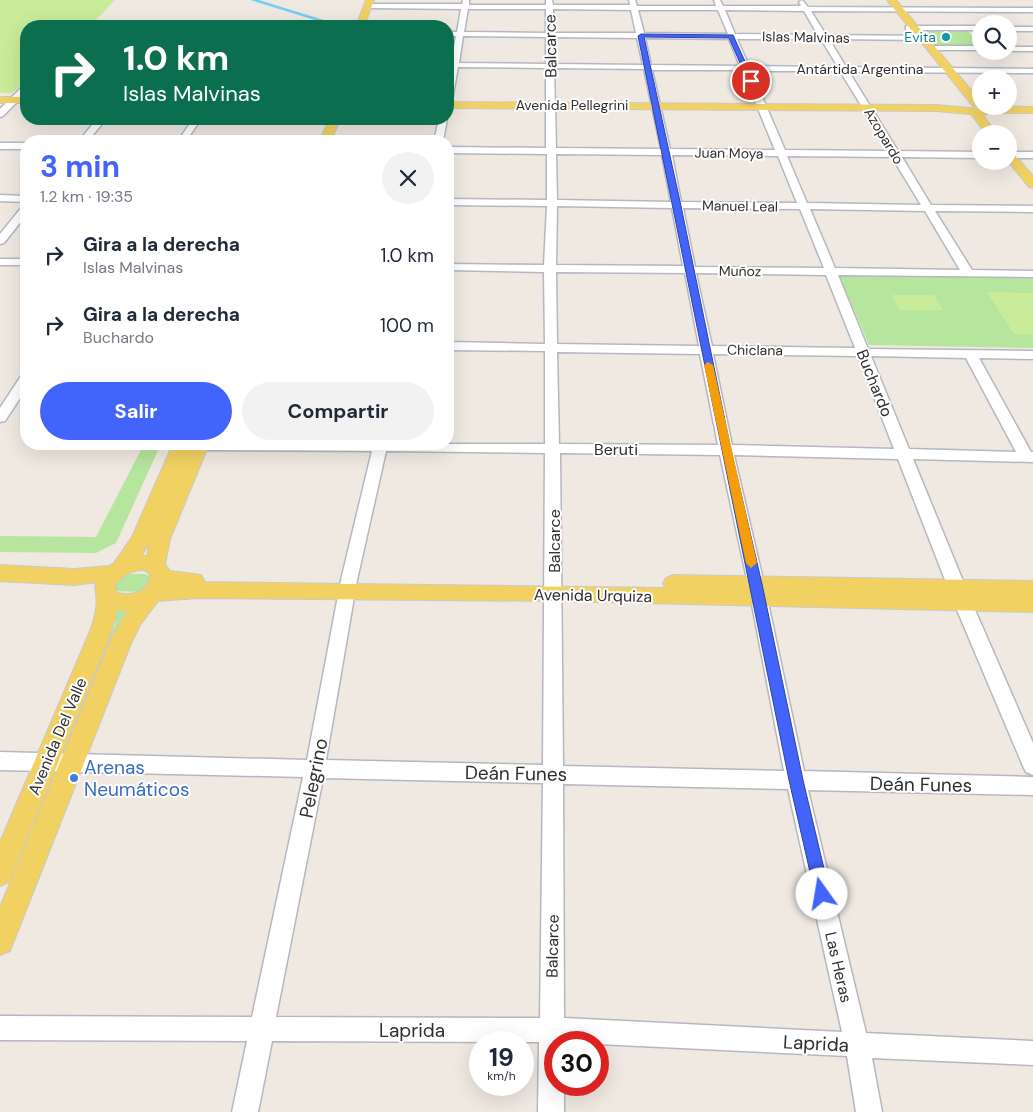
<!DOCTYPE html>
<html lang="es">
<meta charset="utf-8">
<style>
:root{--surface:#fff;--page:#f2f2f3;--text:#1f2937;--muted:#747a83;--accent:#4264fb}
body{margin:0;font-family:"DM Sans",sans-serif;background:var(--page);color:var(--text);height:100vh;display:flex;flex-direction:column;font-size:19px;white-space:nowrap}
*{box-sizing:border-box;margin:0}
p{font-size:16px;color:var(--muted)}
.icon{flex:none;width:28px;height:28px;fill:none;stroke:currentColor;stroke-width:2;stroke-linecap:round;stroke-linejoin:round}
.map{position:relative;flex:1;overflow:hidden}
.drawer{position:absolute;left:20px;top:135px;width:434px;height:315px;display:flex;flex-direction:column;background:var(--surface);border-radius:20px;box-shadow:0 5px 20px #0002}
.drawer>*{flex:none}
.hud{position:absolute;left:20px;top:20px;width:434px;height:105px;border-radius:20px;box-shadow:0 5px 20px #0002;background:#0b6e4f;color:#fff;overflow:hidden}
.fabs{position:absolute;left:972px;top:15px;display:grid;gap:10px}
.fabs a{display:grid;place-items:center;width:45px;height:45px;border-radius:50%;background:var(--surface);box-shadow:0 5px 20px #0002;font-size:25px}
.speed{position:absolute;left:469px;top:1031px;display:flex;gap:10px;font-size:25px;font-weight:700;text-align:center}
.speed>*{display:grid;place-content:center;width:65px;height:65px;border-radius:50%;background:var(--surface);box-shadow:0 5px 20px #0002;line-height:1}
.speed small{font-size:12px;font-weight:400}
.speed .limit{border:8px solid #d22;background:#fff;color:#111}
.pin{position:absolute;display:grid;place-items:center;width:42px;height:42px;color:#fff;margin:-21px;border:2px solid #fff;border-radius:50%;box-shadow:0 1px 5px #0007}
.me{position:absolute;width:55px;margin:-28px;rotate:347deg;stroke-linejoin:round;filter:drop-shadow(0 0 4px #0008)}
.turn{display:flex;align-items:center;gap:18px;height:105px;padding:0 20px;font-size:22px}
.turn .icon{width:65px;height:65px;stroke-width:2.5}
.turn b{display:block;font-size:35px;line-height:42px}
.round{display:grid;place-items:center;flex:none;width:52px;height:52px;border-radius:26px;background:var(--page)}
.headline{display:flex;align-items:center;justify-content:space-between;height:85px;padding:0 20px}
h1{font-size:30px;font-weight:700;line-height:38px;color:var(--accent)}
.primary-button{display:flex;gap:10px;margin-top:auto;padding:10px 20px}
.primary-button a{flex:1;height:58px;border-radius:30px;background:var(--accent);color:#fff;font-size:20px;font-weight:700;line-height:58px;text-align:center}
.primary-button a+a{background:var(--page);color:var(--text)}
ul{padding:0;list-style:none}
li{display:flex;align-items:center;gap:15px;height:70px;padding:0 20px}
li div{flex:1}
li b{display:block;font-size:19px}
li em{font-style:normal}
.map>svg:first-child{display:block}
</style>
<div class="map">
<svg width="1033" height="1112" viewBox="0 0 1033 1112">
<rect width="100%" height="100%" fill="#efe9e1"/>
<path fill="#b6e59e" d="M921,29L967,30L981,47L935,46Z
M839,275L1033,277V348L869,345Z
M144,444H161L116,543L96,553L0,552V536L96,537Z
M124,574H145L154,578L141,592L116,591L114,589V580Z
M116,606H133L119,623L66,750L62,749L115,624Z"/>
<path fill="#c9ec9a" d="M0,0H115L90,26H26V80L12,93H0Z
M987,292L1033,293V334H1014Z
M892,295H934L943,310H900Z"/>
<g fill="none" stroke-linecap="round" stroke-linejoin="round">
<path fill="#75cff0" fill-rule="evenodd" d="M250,0H259L343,26H334Z"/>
<g stroke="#b4b7c1" stroke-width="3">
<path id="minor" d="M463,0H469V5H546V0H552L553,5H630L629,0H635L637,6H716L714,0H720L723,6H801L799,2L802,0L808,7L1033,8V12L811,11L826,35L924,36L928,38L924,40L829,39L846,67L1033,69V73L849,72L898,151L981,152V158L902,157L931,205L1033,206V212L935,211L972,270L1033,271V277L838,275L868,349L1033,351V359L979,358L1031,452H1033V462L913,459L972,603L1033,743V775L1026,772L1023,766L954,603L898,459L734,455L764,584L804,771L1033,777V795L808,790L866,1033L1033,1041V1065L872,1058L882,1112H856L847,1056L598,1044V1042H555V1085H564V1112H538L539,1042L272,1041L258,1112H232L247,1041L0,1040V1016L252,1017L303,777L0,770V752L307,760L341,580L372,451L200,450L195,448L194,444H545V351L448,350V342L545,344L544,272L448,270V264L544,265L547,206L448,205V199L547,200V154L448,153V147L546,148V68L458,67L452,100L448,102V80L450,67H448V63H451L456,36H448V32H457L461,9L368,8L365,6L368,4H462ZM468,9H546V33L464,32ZM553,9L631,10L636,33H553ZM638,10H718L728,34L644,33ZM725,10L804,11L818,35L735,34ZM463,36L546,37V64L459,63ZM553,37L637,38L643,65L554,64ZM645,38L729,39L740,66L651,65ZM737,39H821L838,67L749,66ZM554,68L644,69L661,149L556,148ZM652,70H742L775,150L670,149ZM751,71H840L889,151L785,150ZM556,154L662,155L671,202L557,200ZM672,155L778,156L797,203L681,202ZM787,156L892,157L921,205L807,203ZM557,206L672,208L683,266L556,265ZM683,208L800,209L824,268L695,267ZM810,209L925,211L960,270L835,268ZM556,272L685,273L699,346L557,344ZM696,273L826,275L855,348L712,346ZM557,352L700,354L718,445L559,444ZM713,354L858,356L894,449L732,445ZM871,356L966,358L1016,452L909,449ZM386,451L545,453L543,765L326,760L357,580ZM560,453L720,455L748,584L784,771L563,766ZM323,778L543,783L540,1018L276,1017ZM563,784L788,789L842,1032L564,1018Z
M906,26H981V30H906Z
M1009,27H1033V31H1009Z
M929,46H981V50H929Z
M1009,47H1033V51H1009Z
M23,86H26V93L3,116L0,117V109Z
M97,119H106L88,141H79Z
M193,119H201L186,141H178Z
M439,119H447L443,141H434Z
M0,143H26V149H0Z
M1009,152H1033V158H1009Z
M0,195L26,196V202L0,201Z
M26,206V215L4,243L0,244V234L22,207Z
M0,259H26V265H0Z
M26,375V389L5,421L0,422V408L21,376Z"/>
</g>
<g stroke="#c9c9c9" stroke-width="2">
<path id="major" d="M366,0H374L364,26H356Z
M887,0H896L981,102V106L1033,107V113H989L983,115L997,134H986L971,114L936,111L448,108V102L936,105L981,109L980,106H973Z
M0,97H26V103H0Z
M330,119H340L331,141H319Z
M1009,151L1013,153L1033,176V188L1029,187L1008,161Z
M173,444H191L183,464L191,444H209L170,539L165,564L170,571L201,575L204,580L203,582L665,588L663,583L666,578L673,575L1033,581V612L554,601L197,598L158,601L140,625L132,641L10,951L0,955V907L110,641L127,611L117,610L110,636L13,873L9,882L0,886V842L88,636C95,619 99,604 95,586L97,582L74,585L0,581V565L74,569L109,566L114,563L132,537ZM150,542L147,556H142V555ZM144,570L150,574C150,592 132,596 117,593L115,586C122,575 132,570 144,570Z"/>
</g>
<use href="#minor" fill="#fff" fill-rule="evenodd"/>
<use href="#major" fill="#f2d163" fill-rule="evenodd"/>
</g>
<path fill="#4264fb" stroke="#2b41a3" d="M641,34L733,35L754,81L751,83L748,81L729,38L644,37L681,206L731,450L762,584L803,780L830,894L828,899L822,901L817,899L815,894L789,780L638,36Z"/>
<path fill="#f59e0b" d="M708,362L713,365L757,563L751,568L746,563L704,365Z"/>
<circle fill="#0f9aa8" stroke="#fff" stroke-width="2" cx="946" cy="37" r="5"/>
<circle fill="#3f7fe0" stroke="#fff" stroke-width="2" cx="74" cy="778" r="5"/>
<g text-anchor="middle" stroke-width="4" stroke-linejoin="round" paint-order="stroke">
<g font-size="14" fill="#2e2e2e" stroke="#fff">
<text transform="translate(806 37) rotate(1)" y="5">Islas Malvinas</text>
<text x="860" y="74">Antártida Argentina</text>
<text x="572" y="110">Avenida Pellegrini</text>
<text transform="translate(884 136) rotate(59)" y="5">Azopardo</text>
<text transform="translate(729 153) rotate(1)" y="5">Juan Moya</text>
<text transform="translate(740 206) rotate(1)" y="5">Manuel Leal</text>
<text transform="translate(740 271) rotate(1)" y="5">Muñoz</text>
<text transform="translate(755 350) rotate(1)" y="5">Chiclana</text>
</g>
<g font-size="14" fill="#0d838f" stroke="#fff" text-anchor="end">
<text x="936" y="42">Evita</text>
</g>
<g font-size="16" fill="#2e2e2e" stroke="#fff">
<text transform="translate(550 46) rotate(-91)" y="6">Balcarce</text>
<text transform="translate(875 383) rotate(68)" y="6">Buchardo</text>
<text x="616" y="455">Beruti</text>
<text transform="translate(554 541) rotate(-90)" y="6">Balcarce</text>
<text transform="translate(593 595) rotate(1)" y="6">Avenida Urquiza</text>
<text transform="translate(57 736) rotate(-67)" y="6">Avenida Del Valle</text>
<text transform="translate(552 946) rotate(-89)" y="6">Balcarce</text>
<text transform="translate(839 967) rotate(77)" y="6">Las Heras</text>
</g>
<g font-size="19" fill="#366cbe" stroke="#fff" text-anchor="start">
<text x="84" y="774">Arenas<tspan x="84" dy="22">Neumáticos</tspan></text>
</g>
<g font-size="19" fill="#2e2e2e" stroke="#fff">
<text transform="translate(516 773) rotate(1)" y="7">Deán Funes</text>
<text transform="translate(313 778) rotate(-79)" y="7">Pelegrino</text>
<text transform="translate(921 784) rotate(1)" y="7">Deán Funes</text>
<text x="412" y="1037">Laprida</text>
<text transform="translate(816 1043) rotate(3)" y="7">Laprida</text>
</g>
</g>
</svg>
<div class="fabs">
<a><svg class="icon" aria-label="search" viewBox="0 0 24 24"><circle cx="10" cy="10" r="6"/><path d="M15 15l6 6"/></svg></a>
<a>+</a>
<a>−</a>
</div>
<div class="speed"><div>19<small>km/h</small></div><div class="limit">30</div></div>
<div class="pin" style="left:751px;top:81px;background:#d93025"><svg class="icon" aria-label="arrive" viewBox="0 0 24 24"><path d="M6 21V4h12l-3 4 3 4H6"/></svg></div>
<svg class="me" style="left:822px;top:894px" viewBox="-20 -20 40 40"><circle r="19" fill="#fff"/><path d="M0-13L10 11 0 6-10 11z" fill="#4264fb"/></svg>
<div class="hud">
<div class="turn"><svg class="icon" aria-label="right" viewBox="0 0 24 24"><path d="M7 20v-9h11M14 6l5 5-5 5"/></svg><div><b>1.0 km</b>Islas Malvinas</div></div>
</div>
<section class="drawer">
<div class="headline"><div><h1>3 min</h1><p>1.2 km · 19:35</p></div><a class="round"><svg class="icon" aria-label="close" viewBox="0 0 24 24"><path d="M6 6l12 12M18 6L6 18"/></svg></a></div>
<ul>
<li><svg class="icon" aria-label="right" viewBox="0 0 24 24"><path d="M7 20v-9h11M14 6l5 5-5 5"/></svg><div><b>Gira a la derecha</b><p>Islas Malvinas</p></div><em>1.0 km</em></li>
<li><svg class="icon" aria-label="right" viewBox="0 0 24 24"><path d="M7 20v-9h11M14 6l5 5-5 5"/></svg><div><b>Gira a la derecha</b><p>Buchardo</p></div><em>100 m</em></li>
</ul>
<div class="primary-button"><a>Salir</a><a>Compartir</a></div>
</section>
</div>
